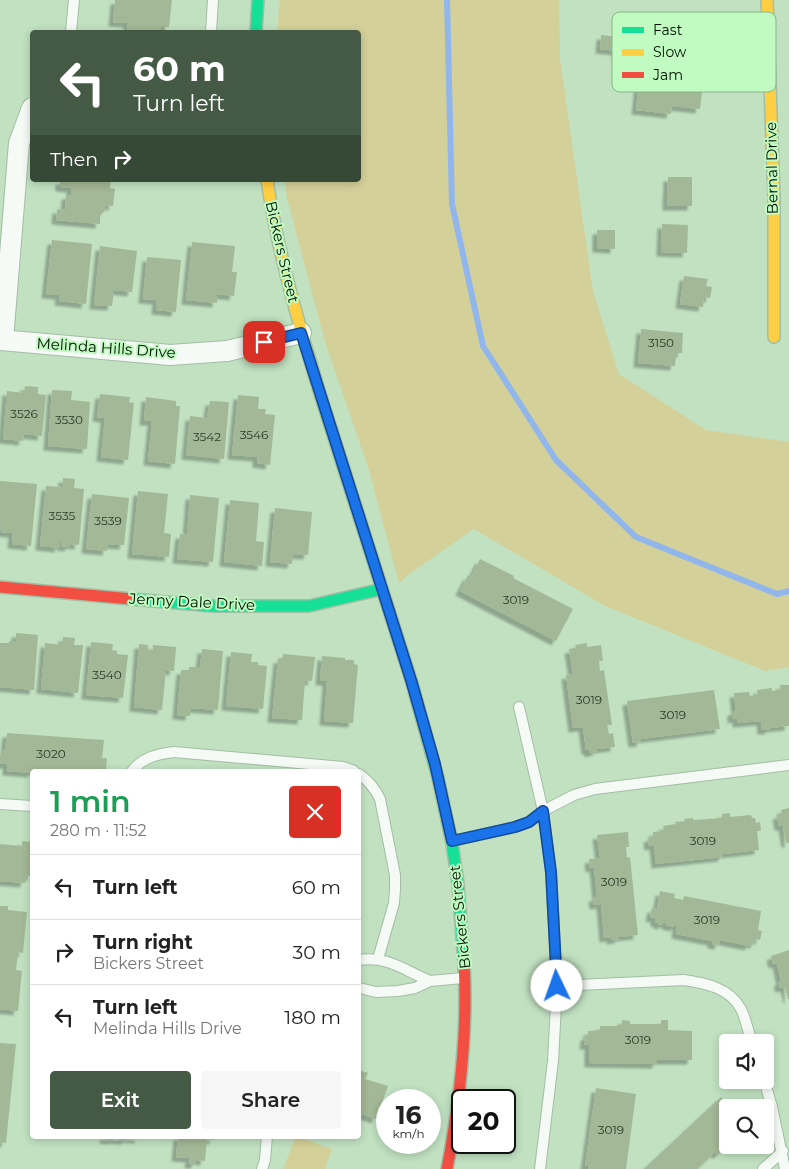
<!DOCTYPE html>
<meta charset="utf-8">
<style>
:root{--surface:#fff;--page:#f6f6f6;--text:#222;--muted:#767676;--line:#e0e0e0;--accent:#445a44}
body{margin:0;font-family:Montserrat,sans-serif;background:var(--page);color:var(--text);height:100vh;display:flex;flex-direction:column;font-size:19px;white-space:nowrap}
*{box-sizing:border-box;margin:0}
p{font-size:16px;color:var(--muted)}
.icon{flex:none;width:28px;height:28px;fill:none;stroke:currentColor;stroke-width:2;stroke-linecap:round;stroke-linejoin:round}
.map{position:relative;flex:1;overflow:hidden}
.panel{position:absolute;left:30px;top:769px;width:331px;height:370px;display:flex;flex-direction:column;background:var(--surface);border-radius:5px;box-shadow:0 2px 8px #0003}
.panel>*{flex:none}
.guide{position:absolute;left:30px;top:30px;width:331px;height:152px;border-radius:5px;box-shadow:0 2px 8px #0003;background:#445a44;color:#fff;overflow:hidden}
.tools{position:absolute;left:719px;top:1034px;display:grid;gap:10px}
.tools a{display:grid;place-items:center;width:55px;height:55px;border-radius:5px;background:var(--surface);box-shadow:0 2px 8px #0003;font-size:25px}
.speed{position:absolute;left:376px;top:1089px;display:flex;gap:10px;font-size:25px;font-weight:700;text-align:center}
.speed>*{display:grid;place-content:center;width:65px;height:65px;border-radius:50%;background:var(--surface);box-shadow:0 2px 8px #0003;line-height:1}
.speed small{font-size:12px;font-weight:400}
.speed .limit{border:2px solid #111;border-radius:8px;background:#fff;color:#111}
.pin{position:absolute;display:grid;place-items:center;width:42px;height:42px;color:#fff;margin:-21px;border-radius:10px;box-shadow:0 2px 8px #0006}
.me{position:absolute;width:55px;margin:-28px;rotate:357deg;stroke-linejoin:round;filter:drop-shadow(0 0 4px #0008)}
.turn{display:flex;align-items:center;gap:18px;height:105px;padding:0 20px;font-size:22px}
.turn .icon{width:65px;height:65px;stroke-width:2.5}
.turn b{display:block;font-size:35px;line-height:42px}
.then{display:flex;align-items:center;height:48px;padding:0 20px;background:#0003;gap:10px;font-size:19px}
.round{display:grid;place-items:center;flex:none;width:52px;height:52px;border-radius:5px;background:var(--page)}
.head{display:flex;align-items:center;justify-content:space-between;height:85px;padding:0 20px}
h1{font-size:30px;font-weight:600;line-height:38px;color:#1e9e55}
.button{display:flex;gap:10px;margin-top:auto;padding:10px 20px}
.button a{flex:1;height:58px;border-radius:5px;background:var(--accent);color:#fff;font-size:20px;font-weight:600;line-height:58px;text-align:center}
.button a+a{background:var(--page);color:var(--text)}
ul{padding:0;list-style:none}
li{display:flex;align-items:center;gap:15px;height:65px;padding:0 20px;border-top:1px solid var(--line)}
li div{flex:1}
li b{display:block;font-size:19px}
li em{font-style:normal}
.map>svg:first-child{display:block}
</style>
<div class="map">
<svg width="789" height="1169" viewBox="0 0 789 1169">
<defs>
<filter id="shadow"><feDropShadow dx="-4.5" dy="4.5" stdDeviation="1" flood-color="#0004"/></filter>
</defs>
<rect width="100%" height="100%" fill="#c1e1c1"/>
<path fill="#d4d09a" d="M280,0H559L560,59L593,291L619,374L706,430L789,442V667L765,671L605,606L474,529L409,574L399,583L369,470L325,342L287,198L285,180H359V32H277Z
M296,1136L332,1149L325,1169H283Z"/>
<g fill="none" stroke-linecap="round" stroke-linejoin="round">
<path stroke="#91b6ec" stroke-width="6" d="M447,0L452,204L483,346L556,460L636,537L777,594L789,591"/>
</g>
<path fill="#a3b896" filter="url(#shadow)" d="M115,0H172L169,27H161V32L127,31L128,23L113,22Z
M619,32L672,38L671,47L666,46L665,62L616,56L617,51L600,49L601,35L618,37Z
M676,45L707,49L706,57L711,58L709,74L704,73L700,109L672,106L671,114L636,110L640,73L672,76Z
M668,177H692V206H667Z
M60,180H111L110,188L115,189L113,206L106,205L105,211L100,215V224L56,220L57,209L65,210L66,195H71V188L60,187Z
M662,224L688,225L687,253L661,252Z
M597,230H615V249L597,248Z
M52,240L92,244L86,304L59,301L60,295L46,294Z
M192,242L235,246L232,272H237L234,296L217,294V303L186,300Z
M100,246L137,251L132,292L114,290L112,306L94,305Z
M147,257L181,260L176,312L156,310L157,300L143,299Z
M684,276L708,279L706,286L712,287L710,298L704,297L703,307L680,304Z
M641,329L683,333L682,353H676L675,366L638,363Z
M25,386L38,387V394L46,395L42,436L24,434L23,441L3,439L7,391L24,393Z
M52,390L72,391L71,400L90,402L87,449L48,446Z
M100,394L130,397L129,402L134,403L128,460L101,457L105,418L97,417Z
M238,395L259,397L258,409H266L265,414L275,415L270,465L257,463V457L232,455Z
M146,397L176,401V406H180L175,464L148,461L152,421H144Z
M210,401L229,402L224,459L186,455L190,416L207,418Z
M63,478L75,479L74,488L84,489L79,545L70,544L69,547L61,546V542H60L59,548L40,546L46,486L62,487Z
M0,481L37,484L31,546L12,544L13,533L1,532Z
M138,491L168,494L164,533L171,534L169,557L132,554Z
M92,494L129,498L124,545L108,544L107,551L86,549Z
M190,495L219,498L213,562L177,559L180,534L187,535Z
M230,500L259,503L256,541L264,542L262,566L224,562Z
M275,508L312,512L308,555L293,554L292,564L270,562Z
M480,559L514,576L513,578L573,609L556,641L460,591L468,575L471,577Z
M16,633L38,635L34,690L0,687V643H9V641H16Z
M63,637L75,638L74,645H83L78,693L41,689L45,643L62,645Z
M91,642L113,644L112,650L117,651V654L128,655L123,698L86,695Z
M587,643V647L601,645L603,661H599L600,671L604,670L612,725H607L609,734L613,733L615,747L597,749V751L589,753V750H586L583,727L573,728L566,675L573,674L569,649L576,648L575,645Z
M139,644L148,645V650H153V645L176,647L174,671L166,670L162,710L134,707Z
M202,649L223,651L218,710L191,708L190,716L177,715L181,670H189V667H200Z
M231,652L252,654L251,662H258V665L267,666L263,709L226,706Z
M283,654L315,657L312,681L305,680L302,720L272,718L278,659H282Z
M322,656L345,658V660H354V664L358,665L353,723L324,721L327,681H320Z
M780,685H789V726L769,728L770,730H762L761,721L737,723V718L732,719V711H736L734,693L749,692L750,696L758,695L757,690L772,688V691L780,690Z
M714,690L720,729L641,739V742L633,743L627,701Z
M7,733L104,740L102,758H107L106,769H100L99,771H32V773L7,771V764H0V761L1,750L5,751Z
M789,808V843H786L783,826H779L777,815L782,814L781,810Z
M730,813V817L751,815L752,818H755L756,823L760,822L761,831H757L759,850L723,854V857L656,864L654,845L649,846L648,838L653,837V832L664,831L663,826L676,824L675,822L685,821L684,819L693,818V820L722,818V814Z
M628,832L629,847H626L627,858L630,857L638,935L619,937V939L611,940V937L604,938L601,904L594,905L593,897H597L594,867L590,868L589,859L600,858L597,835Z
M22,841L32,842V876H26L25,883L0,881V844L22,846Z
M660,891L675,894L674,898L683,900L684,896L761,911L758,930L762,931L760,940L756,939L755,944L750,943L749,946L720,940L719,945L712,944V941L676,934L677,925H675V927L666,925V923H663V925L658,924L659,923L655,922V918L650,917L652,908L657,909Z
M0,906H8V910L27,912L23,953L18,952L16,970L22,971L18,1011L0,1009Z
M789,950V999H788L785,987L780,988L778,982L781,981L777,963L773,964L771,956Z
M622,1020L630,1021V1024H661V1020H668V1030L692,1031V1060H657V1064L589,1063V1045H584L585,1036H588V1031L600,1030V1026H622Z
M0,1043L16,1044L6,1143L0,1142Z
M359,1070L368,1073L365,1079L388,1086L376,1119L362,1114L359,1122Z
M596,1088L636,1094L626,1169H588L589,1166H585Z
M721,1097L731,1108H728V1145L717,1155L715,1152L697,1169H648L646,1167Z
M104,1136H139V1139L127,1138L126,1140L113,1139V1140L104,1139Z
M178,1136H214V1140L207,1139L205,1161L196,1160V1164H189L190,1158L176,1157Z"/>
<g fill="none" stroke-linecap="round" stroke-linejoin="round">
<g stroke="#a3bda4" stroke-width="12">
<path id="lane" d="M71,32L74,0
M211,32L213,0
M519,707L543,811L551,873L557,986L553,1061L540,1169
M132,771C143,757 158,754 174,752L343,767L354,771
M359,774C369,781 375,788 380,799L395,875V889L394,903L378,959
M0,804L32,806
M453,841L515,827L529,822L543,811L574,795L595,789L789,765
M359,960C388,956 404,970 430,981
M557,986L684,980C705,983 730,988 741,1009C746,1019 748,1032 752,1042
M359,988L376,992L398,991L415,988L430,981L463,978
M764,1080L772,1107L785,1169
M262,1169L265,1160L267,1136
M763,1169L783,1151"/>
</g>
<g stroke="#a3bda4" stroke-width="22">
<path id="street" d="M0,340L170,355L227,351L301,333
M3,340L19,143L32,108"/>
</g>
<g stroke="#a3bda4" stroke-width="14">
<path id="fast" d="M256,32L258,0
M321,397L412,683L438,778L452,843L458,884L464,962
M131,599L213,606H309L382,589"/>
</g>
<g stroke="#a3bda4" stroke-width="14">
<path id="slow" d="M767,0L774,198V337
M267,180C278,254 299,325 321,397"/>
</g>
<g stroke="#a3bda4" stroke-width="14">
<path id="jam" d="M0,587L131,599
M447,1169C460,1101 468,1031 464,962"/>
</g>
<use href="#lane" stroke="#f6faf6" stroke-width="10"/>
<use href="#street" stroke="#f6faf6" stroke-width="20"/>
<use href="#fast" stroke="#16e098" stroke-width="11"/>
<use href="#slow" stroke="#ffcf43" stroke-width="11"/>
<use href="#jam" stroke="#f24e42" stroke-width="11"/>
</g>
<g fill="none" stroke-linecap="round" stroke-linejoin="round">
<g stroke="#114b97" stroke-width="12">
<path id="route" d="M264,342L301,333L411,680L435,764L452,841L515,827L529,822L543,811L551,872L557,986"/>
</g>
<use href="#route" stroke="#1a73e8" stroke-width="9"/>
</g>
<g text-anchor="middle" stroke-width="4" stroke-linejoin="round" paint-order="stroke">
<g font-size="12" fill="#293b26">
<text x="661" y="347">3150</text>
<text x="24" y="418">3526</text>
<text x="69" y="424">3530</text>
<text x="254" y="439">3546</text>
<text x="207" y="441">3542</text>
<text x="62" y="520">3535</text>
<text x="108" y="525">3539</text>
<text x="516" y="604">3019</text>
<text x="107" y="679">3540</text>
<text x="589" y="704">3019</text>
<text x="673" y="719">3019</text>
<text x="51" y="758">3020</text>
<text x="703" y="845">3019</text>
<text x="614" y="886">3019</text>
<text x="707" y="924">3019</text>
<text x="638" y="1044">3019</text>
<text x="611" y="1134">3019</text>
</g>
<g font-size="15" fill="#001101" stroke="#c1fbc1">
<text transform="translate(772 168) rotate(-91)" y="5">Bernal Drive</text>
<text transform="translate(282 252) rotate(77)" y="5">Bickers Street</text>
<text transform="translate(106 348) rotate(4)" y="5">Melinda Hills Drive</text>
<text transform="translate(192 602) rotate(3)" y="5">Jenny Dale Drive</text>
<text transform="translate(460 917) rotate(-96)" y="5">Bickers Street</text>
</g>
</g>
<rect x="612" y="12" width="164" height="80" rx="8" fill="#c1fbc1" stroke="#87b587" stroke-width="1"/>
<rect x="622" y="27" width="22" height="6" fill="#16e098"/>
<rect x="622" y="49" width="22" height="7" fill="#ffcf43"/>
<rect x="622" y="72" width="22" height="6" fill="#f24e42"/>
<g font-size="14" fill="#001101">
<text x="653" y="35">Fast</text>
<text x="653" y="57">Slow</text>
<text x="653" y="80">Jam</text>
</g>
</svg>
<div class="tools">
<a><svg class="icon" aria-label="sound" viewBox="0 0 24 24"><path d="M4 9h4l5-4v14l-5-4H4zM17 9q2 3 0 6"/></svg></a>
<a><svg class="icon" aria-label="search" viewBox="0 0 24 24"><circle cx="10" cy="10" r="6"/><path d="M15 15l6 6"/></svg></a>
</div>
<div class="speed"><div>16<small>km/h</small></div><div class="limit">20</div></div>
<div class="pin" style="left:264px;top:342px;background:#d93025"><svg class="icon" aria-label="arrive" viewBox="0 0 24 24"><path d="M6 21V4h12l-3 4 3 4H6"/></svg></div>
<svg class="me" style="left:557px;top:986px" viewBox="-20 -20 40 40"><circle r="19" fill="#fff"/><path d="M0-13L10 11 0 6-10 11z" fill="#1a73e8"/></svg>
<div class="guide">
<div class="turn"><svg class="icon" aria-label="left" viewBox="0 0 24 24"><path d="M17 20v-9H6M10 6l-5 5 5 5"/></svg><div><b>60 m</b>Turn left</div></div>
<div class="then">Then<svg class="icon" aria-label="right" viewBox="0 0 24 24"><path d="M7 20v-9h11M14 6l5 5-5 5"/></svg></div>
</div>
<section class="panel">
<div class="head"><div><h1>1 min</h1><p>280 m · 11:52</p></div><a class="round" style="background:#d93025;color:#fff"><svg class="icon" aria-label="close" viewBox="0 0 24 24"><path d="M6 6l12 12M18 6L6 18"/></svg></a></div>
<ul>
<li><svg class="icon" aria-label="left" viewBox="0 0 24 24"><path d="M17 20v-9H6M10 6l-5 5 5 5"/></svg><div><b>Turn left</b></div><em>60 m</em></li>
<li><svg class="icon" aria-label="right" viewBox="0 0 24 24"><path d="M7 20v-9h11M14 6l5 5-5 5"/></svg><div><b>Turn right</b><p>Bickers Street</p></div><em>30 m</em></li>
<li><svg class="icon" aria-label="left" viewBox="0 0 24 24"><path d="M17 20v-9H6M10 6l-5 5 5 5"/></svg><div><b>Turn left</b><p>Melinda Hills Drive</p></div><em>180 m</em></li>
</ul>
<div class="button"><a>Exit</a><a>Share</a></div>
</section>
</div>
